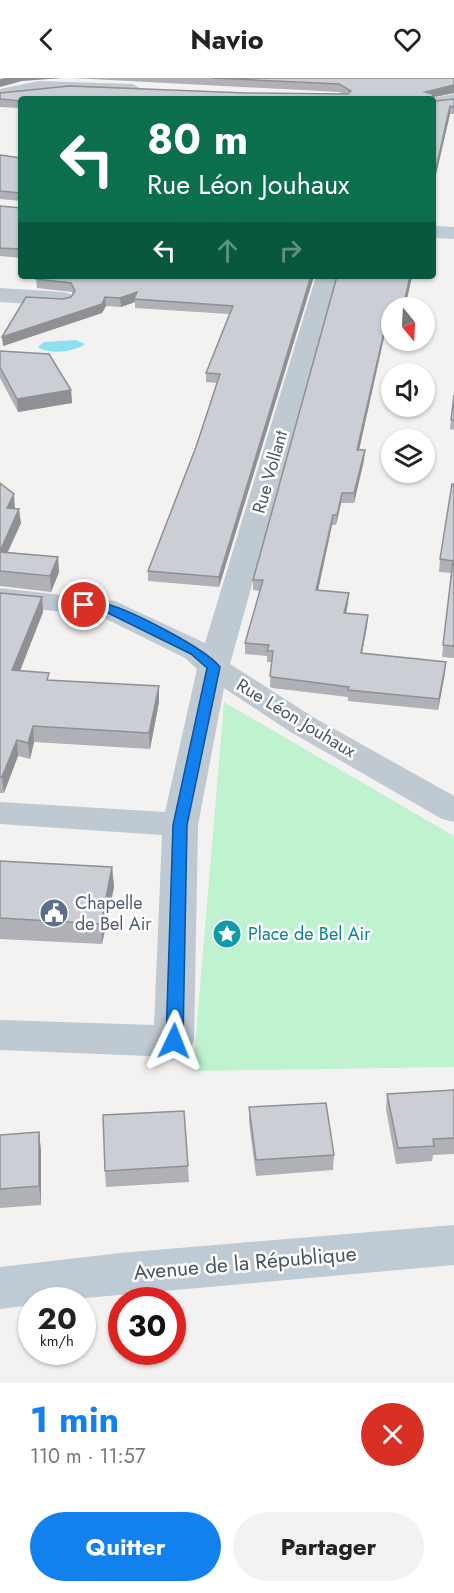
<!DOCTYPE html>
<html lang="fr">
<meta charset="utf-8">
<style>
:root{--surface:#fff;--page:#f2f2f2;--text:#222;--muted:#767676;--accent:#1280ed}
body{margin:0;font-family:Jost,sans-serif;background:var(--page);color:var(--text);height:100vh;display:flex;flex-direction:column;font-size:22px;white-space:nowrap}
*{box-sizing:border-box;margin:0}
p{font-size:20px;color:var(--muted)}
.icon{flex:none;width:33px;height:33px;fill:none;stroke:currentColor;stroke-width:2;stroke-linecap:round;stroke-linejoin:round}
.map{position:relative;height:1305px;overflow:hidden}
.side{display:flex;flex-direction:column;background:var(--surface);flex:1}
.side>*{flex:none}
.guide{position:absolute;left:18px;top:18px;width:418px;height:183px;border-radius:6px;box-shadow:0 2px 4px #0004;background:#0b6e4f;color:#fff;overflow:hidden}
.needle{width:39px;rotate:162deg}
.buttons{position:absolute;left:381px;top:219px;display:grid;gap:12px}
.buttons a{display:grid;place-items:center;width:54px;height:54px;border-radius:50%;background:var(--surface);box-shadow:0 2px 4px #0004;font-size:30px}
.speed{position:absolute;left:18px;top:1209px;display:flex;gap:12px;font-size:30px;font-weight:700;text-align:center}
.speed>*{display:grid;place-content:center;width:78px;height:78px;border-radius:50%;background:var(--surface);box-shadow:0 2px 4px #0004;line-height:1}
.speed small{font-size:15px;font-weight:400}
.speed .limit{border:9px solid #d22;background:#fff;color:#111}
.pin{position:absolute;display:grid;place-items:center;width:51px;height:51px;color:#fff;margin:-26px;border:3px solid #fff;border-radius:50%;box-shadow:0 2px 6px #0007}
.me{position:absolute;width:66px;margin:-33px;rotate:2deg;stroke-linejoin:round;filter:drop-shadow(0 0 4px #0008)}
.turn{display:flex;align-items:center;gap:21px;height:126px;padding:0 30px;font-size:27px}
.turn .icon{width:78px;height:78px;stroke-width:2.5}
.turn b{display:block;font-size:42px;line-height:51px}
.lanes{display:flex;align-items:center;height:57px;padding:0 30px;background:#0003;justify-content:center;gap:30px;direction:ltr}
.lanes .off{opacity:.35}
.round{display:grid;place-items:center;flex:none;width:63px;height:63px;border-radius:32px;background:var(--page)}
.summary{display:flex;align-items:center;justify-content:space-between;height:102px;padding:0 30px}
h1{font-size:36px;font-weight:700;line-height:45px;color:var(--accent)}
.cta{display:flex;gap:12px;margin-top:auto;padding:12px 30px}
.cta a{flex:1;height:69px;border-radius:36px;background:var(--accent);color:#fff;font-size:24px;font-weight:700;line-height:69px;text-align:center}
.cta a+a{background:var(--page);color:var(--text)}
header{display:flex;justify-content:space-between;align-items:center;height:78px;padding:0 30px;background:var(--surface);font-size:27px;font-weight:700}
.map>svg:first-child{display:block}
</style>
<header><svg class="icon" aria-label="back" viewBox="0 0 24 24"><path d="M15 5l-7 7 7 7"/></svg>Navio<svg class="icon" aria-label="heart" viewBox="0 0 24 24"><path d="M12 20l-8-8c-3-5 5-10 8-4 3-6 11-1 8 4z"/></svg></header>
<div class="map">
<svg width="454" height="1305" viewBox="0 0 454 1305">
<rect width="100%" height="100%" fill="#f4f1f1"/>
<path fill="#bff2cf" d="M224,624L454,758V989L193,993Z"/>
<path fill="#8ae2f0" d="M76,262L85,266C75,274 48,277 38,269L44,264Z"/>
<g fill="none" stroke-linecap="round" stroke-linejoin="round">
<path fill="#bec9d1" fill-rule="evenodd" d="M39,3L133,6L141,11L133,16L39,13L0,21V11Z
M454,16V26L434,28V21H427Z
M316,198H338L230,586L313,639L454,718V744L442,741L289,653L224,610L198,747L194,963L188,974L174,979L0,972V942L154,947L162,757L0,746V724L165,734L197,591L185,580L98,537L0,528V510L115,523L205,565Z
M0,210L63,214L71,216L74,221L71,226L63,228L0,224Z"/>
<path fill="#becbd5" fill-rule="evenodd" d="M434,148L454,149V161L434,160Z
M454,1147V1187L63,1222H32V1227L0,1231V1189L120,1175Z"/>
</g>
<path fill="#afb1b6" d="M72,0H454V15L433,19L435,23L454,21V36H450L434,105V21H21V30L0,29V15L343,16L339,14Z
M0,77L21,80V123L0,121Z
M0,128L21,130V180L0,178Z
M38,198H314L219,509L148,503V493L196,369L217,305L206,304V295L229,236L135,230V224L121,229L106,228L102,235L3,268L63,221L71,219L73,217L72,214L37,210L36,201Z
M337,198H412L405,230H392V247L387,246L359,372L364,382L354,425H341L336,447H332L318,512L348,525L346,535L368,537L367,548L362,575L445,595L438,632L348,623V619L272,610L270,609L271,584H267V578L245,576V565L260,513L253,512V502Z
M0,273L71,312L72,325L18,334L0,300Z
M454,317V352L450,351Z
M0,405L15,430L21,445L8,474L58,479L59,494L51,514L0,508Z
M454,406V580L442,579L451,495L439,494L440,481Z
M0,515L42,519L43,534L20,593L49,602L159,624L150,671L34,664L30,681L18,678L4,715H0Z
M0,783L112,789L114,809L102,866L0,861Z
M454,1012V1076L433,1077L432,1083L396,1086L386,1031L387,1016Z
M249,1029L334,1077L333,1092L256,1098L249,1044Z
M39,1054L41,1073V1127L0,1130V1057Z
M188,1088L189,1104L106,1109L105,1093Z"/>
<path fill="#8e9094" d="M5,0H63L22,3L0,9V1Z
M454,7V15L425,21V14Z
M450,28V36L434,105V100Z
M311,198H314L219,509V499Z
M410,198H412L405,230H403Z
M137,214L134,221L135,224L121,229L120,220Z
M105,219L106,228L102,235L3,268L2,259Z
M388,237L387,246L357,381V372Z
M71,312L72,325L18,334L17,321Z
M365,372L364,382L354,425V415Z
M342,415L341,425L336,447L337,437Z
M14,416L15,431L7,430Z
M19,431L21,445L1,488L0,473Z
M333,437L332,447L316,522V512Z
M58,479L59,494L51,514L50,498Z
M349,515L348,525L344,545V535Z
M42,519L43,534L14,608L12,592Z
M368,537L367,548L360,586L361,575Z
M446,584L445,595L438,632L439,621Z
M159,608V624L150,671L149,655Z
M33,648L34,664L30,681L28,665Z
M17,662L18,678L4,715L2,699Z
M112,789L114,809L102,866L101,846Z
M39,1054L41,1073V1127L39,1108Z"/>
<path fill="#cbced4" stroke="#8e9094" stroke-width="1.5" d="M212,0H454V7L425,14L432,16L435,23L454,21V29L450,28L434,100V21H21V23L0,21V15L69,8L247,15L348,16L351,13L339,6Z
M0,77L21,80V115L0,113Z
M0,128L21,130V171L0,170Z
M38,198H311L219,499L148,493L196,369L220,296L206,295L233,228L134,221L137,214L120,220L105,219L102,226L2,259L26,219L63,221L71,219L75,213L71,205L36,201Z
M337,198H410L403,230H392V238L388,237L357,372H365L354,415H342L337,437H333L316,512L349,515L344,535L368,537L361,575L446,584L439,621L348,612L349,609L272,599L270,598L273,573H267L269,567L245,565L263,502H253Z
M0,273L49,276L71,312L17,321L0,289Z
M454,317V342H451Z
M0,405L14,416L7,430L19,431L0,473Z
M452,406H454V568L443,567L453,483L440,481Z
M0,474L58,479L50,498L0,493Z
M0,515L42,519L12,592L49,595L47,602L159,608L149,655L33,648L28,665L17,662L2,699H0Z
M0,783L112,789L101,846L0,840Z
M454,1012V1060L433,1061L434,1068L398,1070L387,1016Z
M326,1025L334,1077L256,1082L249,1029Z
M184,1033L188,1088L105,1093L103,1037Z
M39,1054V1108L0,1111V1057Z"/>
<path fill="#1280ed" stroke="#0c539a" stroke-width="1.5" d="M84,523C91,524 100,524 107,526C132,533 205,570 220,589L187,747L183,963L180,968H168L166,963L173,747L207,590L191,576L102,532L79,529L78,527Z"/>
<defs>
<g id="civic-disc" transform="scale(1.5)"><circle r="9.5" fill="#5c6f8a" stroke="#fff"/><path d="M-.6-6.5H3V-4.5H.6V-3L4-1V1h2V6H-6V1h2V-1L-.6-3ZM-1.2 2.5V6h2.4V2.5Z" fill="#fff"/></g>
<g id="sight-disc" transform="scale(1.5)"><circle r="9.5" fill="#0f9aa8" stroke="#fff"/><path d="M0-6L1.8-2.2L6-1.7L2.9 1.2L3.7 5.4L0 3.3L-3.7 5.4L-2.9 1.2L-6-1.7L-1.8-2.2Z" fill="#fff"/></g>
</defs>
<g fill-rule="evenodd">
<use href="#civic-disc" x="54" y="835"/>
<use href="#sight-disc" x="227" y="856"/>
</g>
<g text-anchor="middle" stroke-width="5" stroke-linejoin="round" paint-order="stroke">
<g font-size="18" fill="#485660" stroke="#fff">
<text transform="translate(270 394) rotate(-74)" y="6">Rue Vollant</text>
<text transform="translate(296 640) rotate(31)" y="6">Rue Léon Jouhaux</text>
</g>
<g font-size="18" fill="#4e5e75" stroke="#fff" text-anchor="start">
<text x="75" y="831">Chapelle<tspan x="75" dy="21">de Bel Air</tspan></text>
</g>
<g font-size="18" fill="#0d838f" stroke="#fff" text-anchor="start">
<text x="248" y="862">Place de Bel Air</text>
</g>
<g font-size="21" fill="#485660" stroke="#fff">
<text transform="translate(245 1185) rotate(-5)" y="7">Avenue de la République</text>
</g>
</g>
</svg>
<div class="buttons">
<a><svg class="needle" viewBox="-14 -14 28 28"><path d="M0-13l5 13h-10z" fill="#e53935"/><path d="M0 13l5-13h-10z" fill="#767676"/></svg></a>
<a><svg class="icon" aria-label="sound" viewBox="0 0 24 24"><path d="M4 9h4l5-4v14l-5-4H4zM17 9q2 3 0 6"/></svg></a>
<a><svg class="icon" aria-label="layers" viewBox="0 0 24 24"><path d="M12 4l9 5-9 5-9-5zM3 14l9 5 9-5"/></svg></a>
</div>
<div class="speed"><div>20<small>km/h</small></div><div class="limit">30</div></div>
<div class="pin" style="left:84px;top:527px;background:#d93025"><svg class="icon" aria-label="arrive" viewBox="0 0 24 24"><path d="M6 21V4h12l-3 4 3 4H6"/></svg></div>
<svg class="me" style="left:174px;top:963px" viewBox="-20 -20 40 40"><path d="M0-17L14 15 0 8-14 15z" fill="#1280ed" stroke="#fff" stroke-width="4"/></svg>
<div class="guide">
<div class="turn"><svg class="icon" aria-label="left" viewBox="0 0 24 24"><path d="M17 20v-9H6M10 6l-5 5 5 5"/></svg><div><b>80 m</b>Rue Léon Jouhaux</div></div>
<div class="lanes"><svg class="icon" aria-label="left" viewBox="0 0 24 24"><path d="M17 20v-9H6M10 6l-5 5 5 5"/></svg><svg class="icon off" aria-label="ahead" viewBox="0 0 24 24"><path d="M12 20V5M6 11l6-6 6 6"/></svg><svg class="icon off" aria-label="right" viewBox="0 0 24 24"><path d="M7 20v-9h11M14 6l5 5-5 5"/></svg></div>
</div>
</div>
<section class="side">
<div class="summary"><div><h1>1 min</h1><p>110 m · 11:57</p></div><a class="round" style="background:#d93025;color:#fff"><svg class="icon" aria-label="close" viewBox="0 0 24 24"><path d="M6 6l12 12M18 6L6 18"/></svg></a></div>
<div class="cta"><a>Quitter</a><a>Partager</a></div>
</section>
